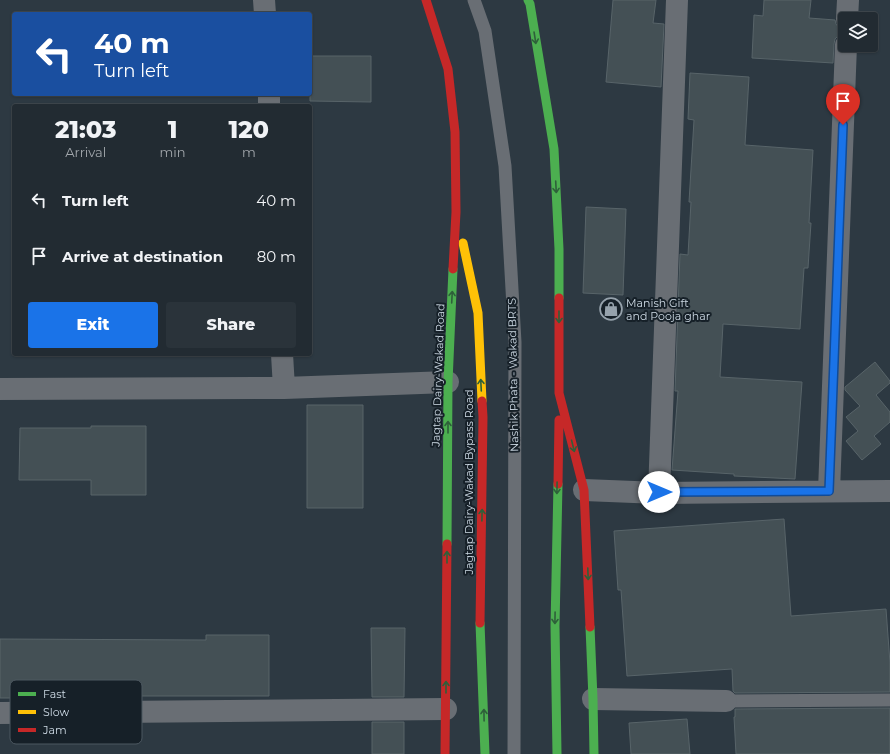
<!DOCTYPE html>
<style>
:root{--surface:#222b32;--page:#2a333a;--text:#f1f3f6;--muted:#a2a7ac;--line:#3f474d;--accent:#1a73e8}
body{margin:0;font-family:Montserrat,sans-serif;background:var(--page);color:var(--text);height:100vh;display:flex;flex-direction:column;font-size:15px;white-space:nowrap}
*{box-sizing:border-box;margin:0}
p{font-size:13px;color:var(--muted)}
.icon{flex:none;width:22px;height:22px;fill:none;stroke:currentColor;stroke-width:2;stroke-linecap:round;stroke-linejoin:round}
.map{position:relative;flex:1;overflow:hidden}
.panel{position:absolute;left:12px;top:104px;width:300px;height:252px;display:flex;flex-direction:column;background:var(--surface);border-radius:4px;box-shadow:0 1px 3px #0004,0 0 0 1px var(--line)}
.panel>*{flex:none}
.guide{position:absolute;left:12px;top:12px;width:300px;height:84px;border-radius:4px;box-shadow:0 1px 3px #0004,0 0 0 1px var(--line);background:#1a4fa0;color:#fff;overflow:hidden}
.tools{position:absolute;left:838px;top:12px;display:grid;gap:8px}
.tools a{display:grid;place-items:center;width:40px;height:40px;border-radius:4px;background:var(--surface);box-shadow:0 1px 3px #0004,0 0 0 1px var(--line);font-size:20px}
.pin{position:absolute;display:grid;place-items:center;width:34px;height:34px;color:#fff;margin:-41px -17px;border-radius:50% 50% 50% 0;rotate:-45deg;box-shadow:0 0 4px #0007}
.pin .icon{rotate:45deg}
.me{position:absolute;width:44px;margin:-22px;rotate:90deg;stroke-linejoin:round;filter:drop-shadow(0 0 3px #0008)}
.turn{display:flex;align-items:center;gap:14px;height:84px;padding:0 16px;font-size:18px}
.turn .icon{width:52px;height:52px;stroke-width:2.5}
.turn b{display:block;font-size:28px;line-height:34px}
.eta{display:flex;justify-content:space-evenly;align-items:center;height:68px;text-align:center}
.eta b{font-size:24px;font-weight:800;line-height:28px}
.cta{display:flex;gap:8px;margin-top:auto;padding:8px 16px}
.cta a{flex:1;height:46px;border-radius:4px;background:var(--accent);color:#fff;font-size:16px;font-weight:800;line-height:46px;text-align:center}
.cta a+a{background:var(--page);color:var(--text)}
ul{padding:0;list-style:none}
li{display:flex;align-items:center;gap:12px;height:56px;padding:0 16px}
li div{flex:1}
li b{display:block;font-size:15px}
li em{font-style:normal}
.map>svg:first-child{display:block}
</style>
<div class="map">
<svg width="890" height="754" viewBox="0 0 890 754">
<rect width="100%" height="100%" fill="#2d3942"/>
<path fill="#445055" stroke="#586469" d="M613,0H656L653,23L664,24L661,87L606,82Z
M764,0H811L809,18L835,20L836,24L839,28L838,36L835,39L834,44L833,63L752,58L754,15L763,16Z
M310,56H371V102L310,101Z
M690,73L749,77L745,145L813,150L809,223H811L808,268H804L800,329L723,324L720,377L802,382L795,479L734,476V474L672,470L678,391H675L680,254L688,255L691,202H689L694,120L688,119Z
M586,207L626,209L623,295L583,293Z
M875,362L890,381V383L876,395L890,412V422L874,436L881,444L862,460L846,441L858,431L846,417L860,406L845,390V387Z
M307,405H363V508H307Z
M91,426H146V495H91V480H19L20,428H91Z
M784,519L791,616L886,609L890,663V692L735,693L733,691L732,669L627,676L621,590H618L614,531Z
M371,628H405L404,697H372Z
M206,635H269V696H108V698H0V639L206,640Z
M890,708V754H736L734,717H735V709Z
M687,719L690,754H631L629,723Z
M372,722H404V754H372Z"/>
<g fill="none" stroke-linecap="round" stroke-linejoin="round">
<path stroke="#696e74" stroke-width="13" d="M474,0L485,31L505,166L515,342L514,754
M726,701L890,700"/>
<path stroke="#696e74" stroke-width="22" d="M264,0L265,14
M847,19L848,0
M269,94V106
M282,354L284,388
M0,389L284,388L448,382
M584,490L659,493L890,491
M829,491L846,45
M659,493L677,0
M593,699L726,701
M0,713L446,709"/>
<path stroke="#4caf50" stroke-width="9" d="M528,0L530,4L554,149L559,249V298
M447,544L448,382L453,269
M480,623L485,754
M590,627L593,699L594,754
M557,754L555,626L558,484"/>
<path stroke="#ffc107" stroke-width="9" d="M463,243L478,313L482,401"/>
<path stroke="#c62828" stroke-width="9" d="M426,0L448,69L455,132L456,212L453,269
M559,298V393L584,490L590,627
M558,484L559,420
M480,623L483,417L482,401
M445,754L447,544"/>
</g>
<defs><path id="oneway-shaft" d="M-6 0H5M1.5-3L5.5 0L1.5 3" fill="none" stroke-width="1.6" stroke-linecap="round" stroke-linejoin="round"/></defs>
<g stroke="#2e603a">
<use href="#oneway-shaft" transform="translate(535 38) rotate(81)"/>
<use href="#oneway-shaft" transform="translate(556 187) rotate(87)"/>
<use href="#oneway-shaft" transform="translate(452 297) rotate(-87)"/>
<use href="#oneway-shaft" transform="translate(559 317) rotate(90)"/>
<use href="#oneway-shaft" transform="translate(481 385) rotate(-93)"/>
<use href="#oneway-shaft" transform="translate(448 427) rotate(-90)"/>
<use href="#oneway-shaft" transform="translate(573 446) rotate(76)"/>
<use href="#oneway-shaft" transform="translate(557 488) rotate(91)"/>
<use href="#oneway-shaft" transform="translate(482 515) rotate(-89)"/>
<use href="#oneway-shaft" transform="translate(447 557) rotate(-90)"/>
<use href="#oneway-shaft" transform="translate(588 574) rotate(88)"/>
<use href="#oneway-shaft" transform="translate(555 618) rotate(91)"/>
<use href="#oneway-shaft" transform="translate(446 687) rotate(-90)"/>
<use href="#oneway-shaft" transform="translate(484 715) rotate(-91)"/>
</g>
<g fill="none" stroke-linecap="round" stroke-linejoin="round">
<g stroke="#114b97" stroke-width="10">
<path id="route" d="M659,492L829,491L843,125"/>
</g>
<use href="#route" stroke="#1a73e8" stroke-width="7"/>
</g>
<defs>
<g id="shop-ring" transform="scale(1.15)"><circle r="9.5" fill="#162028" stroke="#96a2ac" stroke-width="1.5"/><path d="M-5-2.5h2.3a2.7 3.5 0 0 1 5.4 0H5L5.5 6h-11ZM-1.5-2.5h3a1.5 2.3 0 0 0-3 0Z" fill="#96a2ac"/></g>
</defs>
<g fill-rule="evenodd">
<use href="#shop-ring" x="611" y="309"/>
</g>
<g text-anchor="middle" stroke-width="4" stroke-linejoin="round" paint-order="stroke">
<g font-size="11" fill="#cedae5" stroke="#162028" text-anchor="start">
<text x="626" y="307">Manish Gift<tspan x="626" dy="13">and Pooja ghar</tspan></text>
</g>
<g font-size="11" fill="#cedae5" stroke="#162028">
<text transform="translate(438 375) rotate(-88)" y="4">Jagtap Dairy-Wakad Road</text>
<text transform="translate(513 375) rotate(-91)" y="4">Nashik Phata - Wakad BRTS</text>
<text transform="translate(469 482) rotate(-90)" y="4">Jagtap Dairy-Wakad Bypass Road</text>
</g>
</g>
<rect x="10" y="680" width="132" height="64" rx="6" fill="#162028" stroke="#4d5861" stroke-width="1"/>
<rect x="18" y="692" width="18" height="4" fill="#4caf50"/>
<rect x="18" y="710" width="18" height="4" fill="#ffc107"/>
<rect x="18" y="728" width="18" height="4" fill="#c62828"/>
<g font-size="11" fill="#cedae5">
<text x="43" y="698">Fast</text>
<text x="43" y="716">Slow</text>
<text x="43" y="734">Jam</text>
</g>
</svg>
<div class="tools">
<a><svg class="icon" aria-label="layers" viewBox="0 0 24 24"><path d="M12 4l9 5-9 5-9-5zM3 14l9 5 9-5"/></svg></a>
</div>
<div class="pin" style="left:843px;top:125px;background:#d93025"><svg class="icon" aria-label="arrive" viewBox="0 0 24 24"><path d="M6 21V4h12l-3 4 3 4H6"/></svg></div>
<svg class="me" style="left:659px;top:492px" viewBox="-20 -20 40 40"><circle r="19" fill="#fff"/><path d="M0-13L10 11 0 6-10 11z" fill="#1a73e8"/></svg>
<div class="guide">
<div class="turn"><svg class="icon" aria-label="left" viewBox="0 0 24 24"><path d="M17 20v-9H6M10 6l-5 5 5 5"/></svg><div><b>40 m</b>Turn left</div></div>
</div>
<section class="panel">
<div class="eta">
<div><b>21:03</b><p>Arrival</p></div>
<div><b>1</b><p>min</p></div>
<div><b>120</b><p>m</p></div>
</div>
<ul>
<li><svg class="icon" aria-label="left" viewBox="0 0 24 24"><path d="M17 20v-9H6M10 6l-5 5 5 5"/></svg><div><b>Turn left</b></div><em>40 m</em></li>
<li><svg class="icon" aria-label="arrive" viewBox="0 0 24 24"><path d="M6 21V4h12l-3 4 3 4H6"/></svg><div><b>Arrive at destination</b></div><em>80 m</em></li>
</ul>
<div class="cta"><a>Exit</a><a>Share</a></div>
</section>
</div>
